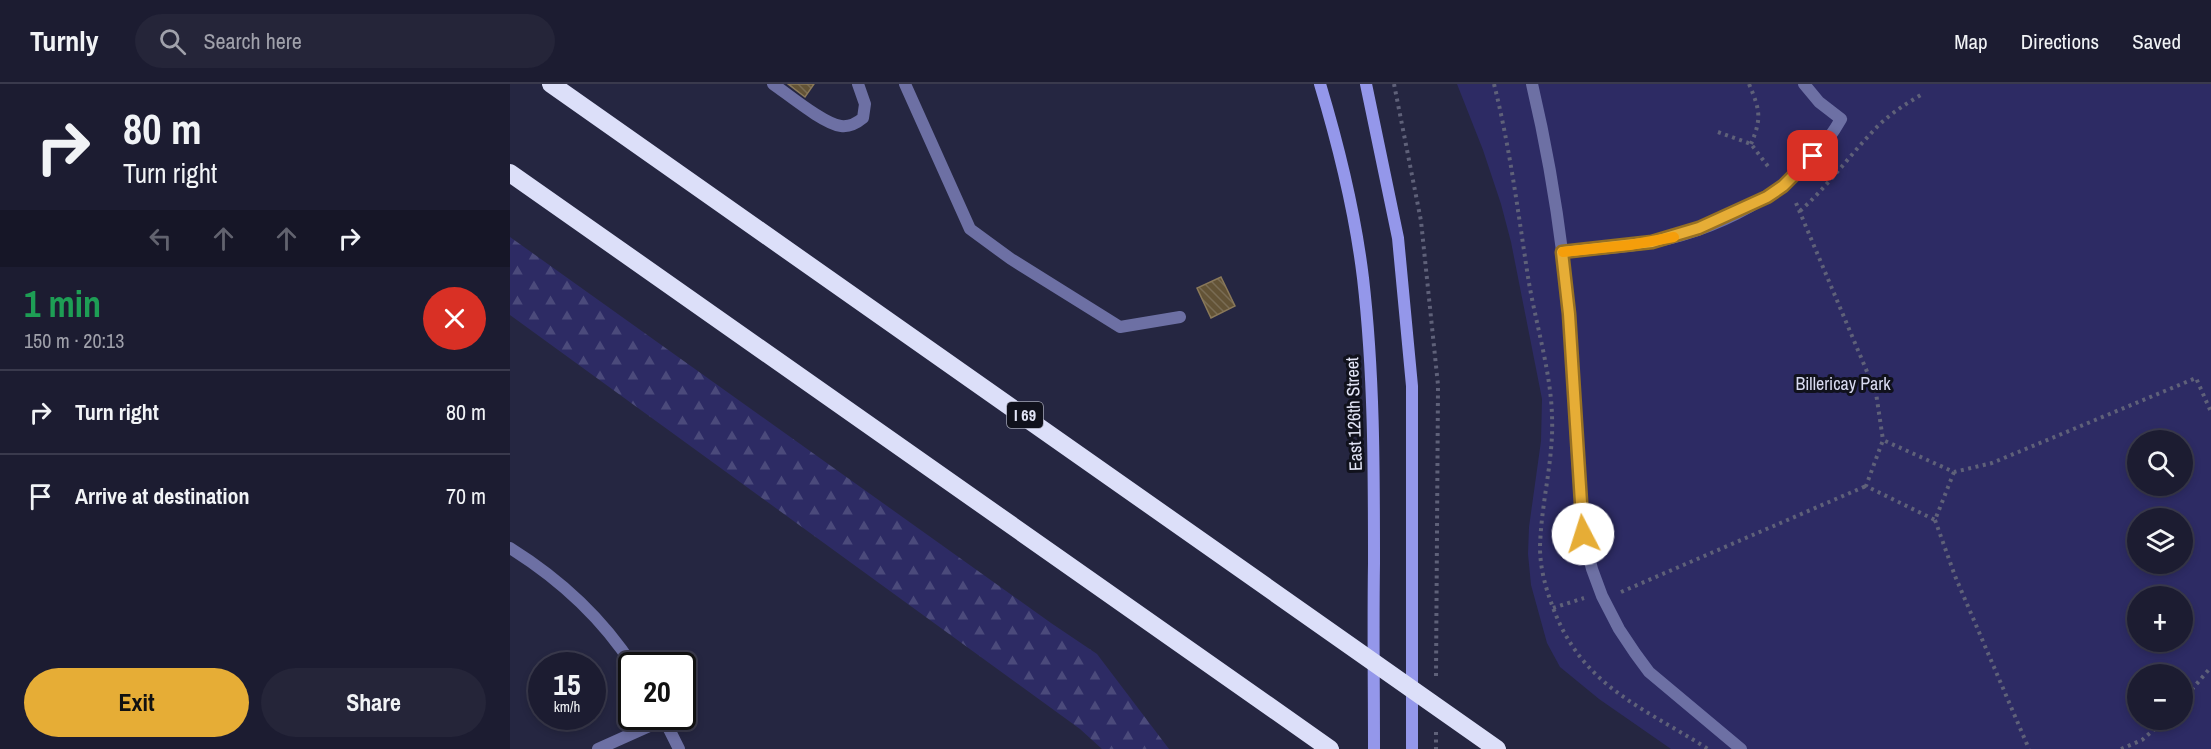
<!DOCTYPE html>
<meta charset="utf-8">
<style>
:root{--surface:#1c1c31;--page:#252539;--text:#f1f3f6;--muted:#a0a1ab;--line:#3a3a4d;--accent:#e6ad36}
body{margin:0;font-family:"Archivo Narrow",sans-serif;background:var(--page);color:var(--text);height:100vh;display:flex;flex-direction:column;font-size:22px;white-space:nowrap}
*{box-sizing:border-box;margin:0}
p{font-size:20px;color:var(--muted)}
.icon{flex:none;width:33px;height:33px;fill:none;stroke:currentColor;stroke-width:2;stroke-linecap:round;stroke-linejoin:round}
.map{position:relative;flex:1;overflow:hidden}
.details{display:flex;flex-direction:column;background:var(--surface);width:510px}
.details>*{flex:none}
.hud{background:#1c1c31;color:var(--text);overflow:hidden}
.fabs{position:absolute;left:1617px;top:346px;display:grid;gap:12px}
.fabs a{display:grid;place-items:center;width:66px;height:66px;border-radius:50%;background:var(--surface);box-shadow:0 3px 9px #0003,0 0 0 2px var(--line);font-size:30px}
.speed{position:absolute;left:18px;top:568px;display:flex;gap:12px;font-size:30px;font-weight:700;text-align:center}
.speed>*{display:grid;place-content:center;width:78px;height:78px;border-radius:50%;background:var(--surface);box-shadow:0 3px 9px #0003,0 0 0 2px var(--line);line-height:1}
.speed small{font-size:15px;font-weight:400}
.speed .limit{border:3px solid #111;border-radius:9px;background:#fff;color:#111}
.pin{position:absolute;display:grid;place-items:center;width:51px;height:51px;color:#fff;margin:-26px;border-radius:12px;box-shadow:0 3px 9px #0006}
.me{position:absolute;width:66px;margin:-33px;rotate:355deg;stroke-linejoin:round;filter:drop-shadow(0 0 4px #0008)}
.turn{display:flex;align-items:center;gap:21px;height:126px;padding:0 24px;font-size:27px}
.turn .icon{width:78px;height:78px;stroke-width:2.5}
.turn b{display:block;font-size:42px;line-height:51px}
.lanes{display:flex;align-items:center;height:57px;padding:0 24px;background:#0003;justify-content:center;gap:30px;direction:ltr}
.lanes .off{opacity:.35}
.round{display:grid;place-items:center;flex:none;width:63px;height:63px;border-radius:32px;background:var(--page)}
.summary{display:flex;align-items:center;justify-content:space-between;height:102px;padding:0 24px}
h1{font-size:36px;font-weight:700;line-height:45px;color:#1e9e55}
.action{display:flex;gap:12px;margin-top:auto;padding:12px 24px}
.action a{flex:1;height:69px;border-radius:36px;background:var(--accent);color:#111;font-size:24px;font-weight:700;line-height:69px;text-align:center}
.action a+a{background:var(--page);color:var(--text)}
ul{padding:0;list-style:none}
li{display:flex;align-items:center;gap:18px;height:84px;padding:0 24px;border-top:2px solid var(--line)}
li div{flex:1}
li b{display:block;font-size:22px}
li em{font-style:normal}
header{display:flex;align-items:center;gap:36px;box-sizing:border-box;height:84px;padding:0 30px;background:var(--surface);border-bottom:2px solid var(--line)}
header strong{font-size:28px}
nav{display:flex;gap:33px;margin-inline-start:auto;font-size:21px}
.search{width:420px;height:54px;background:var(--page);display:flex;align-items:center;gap:15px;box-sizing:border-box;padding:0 21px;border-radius:33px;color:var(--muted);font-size:22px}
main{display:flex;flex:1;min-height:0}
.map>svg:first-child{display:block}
</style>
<header>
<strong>Turnly</strong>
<div class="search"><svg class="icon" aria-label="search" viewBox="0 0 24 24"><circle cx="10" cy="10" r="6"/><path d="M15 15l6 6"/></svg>Search here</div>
<nav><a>Map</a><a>Directions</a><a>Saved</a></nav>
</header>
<main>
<section class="details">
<div class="hud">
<div class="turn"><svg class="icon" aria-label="right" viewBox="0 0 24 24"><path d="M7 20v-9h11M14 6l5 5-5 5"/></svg><div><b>80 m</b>Turn right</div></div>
<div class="lanes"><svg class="icon off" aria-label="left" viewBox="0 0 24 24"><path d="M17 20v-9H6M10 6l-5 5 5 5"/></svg><svg class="icon off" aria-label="ahead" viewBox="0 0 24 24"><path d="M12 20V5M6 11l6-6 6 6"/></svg><svg class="icon off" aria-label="ahead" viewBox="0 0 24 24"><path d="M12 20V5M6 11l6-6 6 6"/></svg><svg class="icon" aria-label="right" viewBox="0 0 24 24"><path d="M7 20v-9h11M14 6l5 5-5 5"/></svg></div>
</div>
<div class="summary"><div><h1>1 min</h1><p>150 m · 20:13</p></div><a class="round" style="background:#d93025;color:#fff"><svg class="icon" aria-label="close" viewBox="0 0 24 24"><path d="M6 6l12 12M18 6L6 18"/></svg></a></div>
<ul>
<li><svg class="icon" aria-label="right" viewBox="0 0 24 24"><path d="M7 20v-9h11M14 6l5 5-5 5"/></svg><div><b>Turn right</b></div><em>80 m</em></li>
<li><svg class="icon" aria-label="arrive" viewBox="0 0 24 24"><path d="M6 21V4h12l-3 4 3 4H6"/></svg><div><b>Arrive at destination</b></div><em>70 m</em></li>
</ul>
<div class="action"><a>Exit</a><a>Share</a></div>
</section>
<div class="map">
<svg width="1701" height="665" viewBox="0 0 1701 665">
<defs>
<pattern id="forest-firs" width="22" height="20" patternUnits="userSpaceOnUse" patternTransform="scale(1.5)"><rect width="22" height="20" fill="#2d2b64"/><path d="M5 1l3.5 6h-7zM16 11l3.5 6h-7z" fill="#4b4a7b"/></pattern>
<pattern id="building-back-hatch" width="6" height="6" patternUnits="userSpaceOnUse" patternTransform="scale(1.5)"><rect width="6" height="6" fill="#635336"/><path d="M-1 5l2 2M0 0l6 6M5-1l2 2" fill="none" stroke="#796c54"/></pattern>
</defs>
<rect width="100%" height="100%" fill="#252641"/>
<path fill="url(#forest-firs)" d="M0,153L541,539L587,570L659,665H592L570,645L0,231Z"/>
<path fill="#2d2b64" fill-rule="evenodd" d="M947,0H1701V665H1161L1089,615L1050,583L1037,559L1021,501L1018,470L1019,443L1031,357L1032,315L1001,158L991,120L973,66ZM1628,357H1672V402H1628ZM1628,435H1672V480H1628ZM1628,513H1672V558H1628ZM1628,591H1672V636H1628Z"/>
<path fill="url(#building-back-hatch)" stroke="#8a795a" stroke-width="1.5" d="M278,0H304L295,13Z
M711,193L725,222L701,234L687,204Z"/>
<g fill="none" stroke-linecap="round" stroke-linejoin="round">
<path stroke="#5f6179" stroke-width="4" stroke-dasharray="3 4.5" stroke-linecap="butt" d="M884,0L911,137L928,301L926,595
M984,0C1000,64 1008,128 1018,193C1025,237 1041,288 1042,332C1044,375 1031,419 1030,463C1030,483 1035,502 1042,521C1071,602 1131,622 1198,665
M1239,0C1250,26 1252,34 1241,60
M1208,48L1241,60L1260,85
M1286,119L1366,309L1373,356
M1290,127C1318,102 1339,72 1365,45C1379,30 1396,20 1414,9
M1444,388L1425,436L1356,402L1373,356L1444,388L1482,379L1686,294L1701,328
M1425,436L1445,492L1519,665
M1111,508L1356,402
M1043,524L1074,514
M1672,617L1701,583
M926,648V665
M1611,665L1632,656L1655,636"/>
<path stroke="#6d70a4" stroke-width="12" d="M263,0C279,11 314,40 331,42C339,43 347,39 353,34L355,20L348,0
M1022,0C1040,76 1052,153 1059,231C1064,304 1066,377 1073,450L1082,485L1092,512L1109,545L1125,569L1139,588L1231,665
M1052,168C1082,165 1114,164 1144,158C1218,143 1293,102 1331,35L1309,18L1294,0"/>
<path stroke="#6d70a4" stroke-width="12" d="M395,0L460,145L501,175L610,243L670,233
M0,464C48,494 92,534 123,582
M153,633L169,665
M88,665L155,635"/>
<path stroke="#9497ea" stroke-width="12" d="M810,0C829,63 845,128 853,194C864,289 864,384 864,479C863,541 864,603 864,665
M856,0L888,154L902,302V665"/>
<path stroke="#dcdff9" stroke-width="18" d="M41,0L987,665
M0,89L820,665"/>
</g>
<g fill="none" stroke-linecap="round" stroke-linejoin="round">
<g stroke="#967023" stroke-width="15">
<path id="route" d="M1073,450L1059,230L1052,168L1142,158L1189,144L1257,113L1273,102L1303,72"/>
</g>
<use href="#route" stroke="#e6ad36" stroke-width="10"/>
<path stroke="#f59e0b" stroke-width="10" d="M1053,168L1120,161L1164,153"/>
</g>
<g text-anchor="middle" stroke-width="6" stroke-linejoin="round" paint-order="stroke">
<rect fill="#10111c" stroke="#a3a5b5" stroke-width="1.5" x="497" y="318" width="36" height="26" rx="4.5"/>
<g font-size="16" font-weight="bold" fill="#e2e4f6">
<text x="515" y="337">I 69</text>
</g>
<g font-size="18" fill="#d9dbf1" stroke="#10111c">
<text x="1333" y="306">Billericay Park</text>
</g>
<g font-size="18" fill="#e2e4f6" stroke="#10111c">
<text transform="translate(844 330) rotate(-92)" y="6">East 126th Street</text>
</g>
</g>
</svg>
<div class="fabs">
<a><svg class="icon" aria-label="search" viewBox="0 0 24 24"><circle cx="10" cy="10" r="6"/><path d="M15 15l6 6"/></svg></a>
<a><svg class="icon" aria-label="layers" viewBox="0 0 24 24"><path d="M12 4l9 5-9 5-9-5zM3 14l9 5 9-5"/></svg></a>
<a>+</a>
<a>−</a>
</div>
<div class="speed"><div>15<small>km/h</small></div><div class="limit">20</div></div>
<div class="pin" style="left:1303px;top:72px;background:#d93025"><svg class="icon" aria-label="arrive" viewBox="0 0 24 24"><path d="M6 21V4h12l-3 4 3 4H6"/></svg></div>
<svg class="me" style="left:1073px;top:450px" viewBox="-20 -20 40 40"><circle r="19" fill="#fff"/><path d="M0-13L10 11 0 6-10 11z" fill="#e6ad36"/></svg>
</div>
</main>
